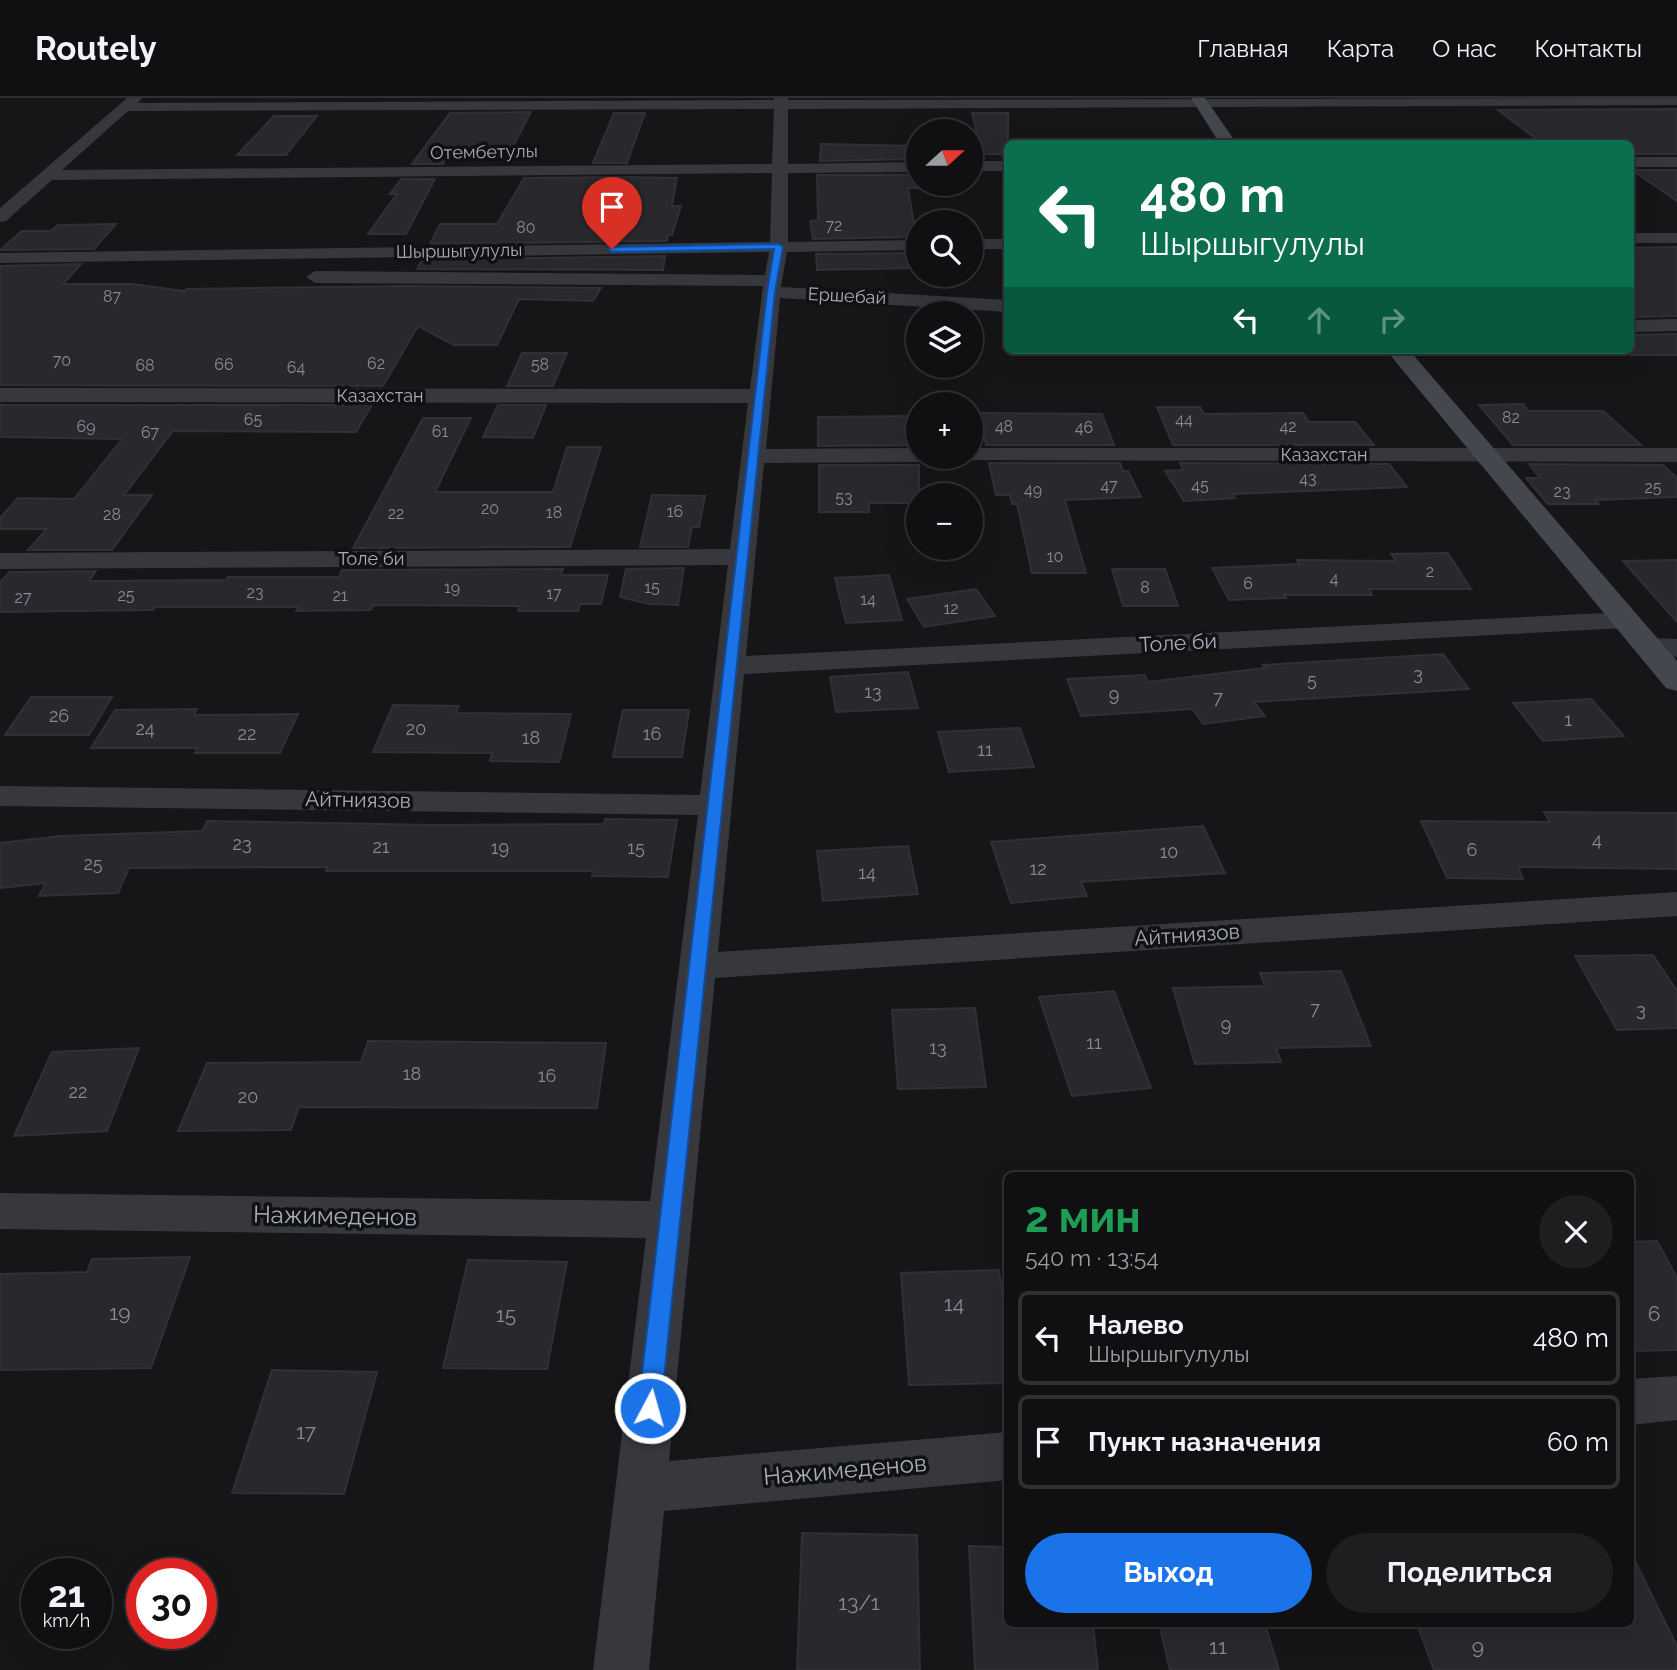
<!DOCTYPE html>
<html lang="ru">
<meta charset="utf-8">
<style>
:root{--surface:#101013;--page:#1e1e21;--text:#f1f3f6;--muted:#9c9da0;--line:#303033;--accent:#1a73e8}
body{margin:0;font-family:Raleway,sans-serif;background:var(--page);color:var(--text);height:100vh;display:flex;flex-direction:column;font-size:26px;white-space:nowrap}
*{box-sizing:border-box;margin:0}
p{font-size:23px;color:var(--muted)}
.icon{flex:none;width:38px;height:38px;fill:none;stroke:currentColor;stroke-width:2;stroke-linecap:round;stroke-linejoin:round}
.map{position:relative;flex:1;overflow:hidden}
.sheet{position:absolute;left:1004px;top:1074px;width:630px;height:455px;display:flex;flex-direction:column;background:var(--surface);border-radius:10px;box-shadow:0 7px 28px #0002,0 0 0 2px var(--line)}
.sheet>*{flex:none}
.guide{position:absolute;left:1004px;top:42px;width:630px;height:214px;border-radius:10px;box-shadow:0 7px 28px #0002,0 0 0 2px var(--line);background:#0b6e4f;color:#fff;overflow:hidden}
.needle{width:46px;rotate:69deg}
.tools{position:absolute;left:906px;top:21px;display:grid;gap:14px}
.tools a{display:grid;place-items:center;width:77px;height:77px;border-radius:50%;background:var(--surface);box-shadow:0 7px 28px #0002,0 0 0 2px var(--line);font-size:35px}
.speed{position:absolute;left:21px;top:1460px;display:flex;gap:14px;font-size:35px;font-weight:700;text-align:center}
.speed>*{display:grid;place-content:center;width:91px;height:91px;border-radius:50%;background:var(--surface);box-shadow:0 7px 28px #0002,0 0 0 2px var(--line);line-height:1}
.speed small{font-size:18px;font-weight:400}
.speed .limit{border:10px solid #d22;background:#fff;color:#111}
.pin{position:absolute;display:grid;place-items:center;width:60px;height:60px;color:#fff;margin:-72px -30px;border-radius:50% 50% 50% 0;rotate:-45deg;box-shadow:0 0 7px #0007}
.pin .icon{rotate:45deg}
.me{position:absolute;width:77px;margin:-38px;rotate:6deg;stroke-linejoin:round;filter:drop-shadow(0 0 5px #0008)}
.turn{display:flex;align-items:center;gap:24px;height:147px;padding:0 21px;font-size:32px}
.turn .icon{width:91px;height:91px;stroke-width:2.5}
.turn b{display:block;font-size:49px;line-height:60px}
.lanes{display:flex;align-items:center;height:66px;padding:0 21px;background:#0003;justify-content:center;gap:35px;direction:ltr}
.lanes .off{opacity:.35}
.round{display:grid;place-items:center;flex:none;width:74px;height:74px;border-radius:37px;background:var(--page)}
.overview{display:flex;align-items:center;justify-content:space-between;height:119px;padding:0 21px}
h1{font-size:42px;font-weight:700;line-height:52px;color:#1e9e55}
.cta{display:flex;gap:14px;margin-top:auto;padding:14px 21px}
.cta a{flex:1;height:80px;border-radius:42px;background:var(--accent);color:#fff;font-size:28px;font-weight:700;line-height:80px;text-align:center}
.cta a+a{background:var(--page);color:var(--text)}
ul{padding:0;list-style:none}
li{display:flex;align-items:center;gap:21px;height:94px;margin:0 14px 10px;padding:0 7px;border:4px solid var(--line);border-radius:10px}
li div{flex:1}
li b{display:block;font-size:26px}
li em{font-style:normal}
header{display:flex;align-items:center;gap:42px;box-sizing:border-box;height:98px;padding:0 35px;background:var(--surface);border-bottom:2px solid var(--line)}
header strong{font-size:33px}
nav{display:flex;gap:38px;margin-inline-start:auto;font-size:24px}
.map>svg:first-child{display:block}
</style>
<header>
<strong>Routely</strong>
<nav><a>Главная</a><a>Карта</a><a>О нас</a><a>Контакты</a></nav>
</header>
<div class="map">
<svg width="1677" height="1572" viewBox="0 0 1677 1572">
<rect width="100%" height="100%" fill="#161619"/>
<path fill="#29292d" stroke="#303035" stroke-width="2" d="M1677,11V56H1631V46H1543L1498,12Z
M531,14L509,56H448L443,66H412L450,15Z
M614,15H645L627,65H593Z
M972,15H1008V56H982Z
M274,18H317L286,57H237Z
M821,46L915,48L917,61L820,63Z
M1632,72H1677V103Z
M817,77H919L921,90H908L916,139L813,141L810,123L818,122Z
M621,79L677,80L672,108H681L672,137H668L667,143L430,146L440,126H497L524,80Z
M401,81H435L406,136H368L397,96H390Z
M116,126L94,151L0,152L22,133H51L58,127Z
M1677,149V218L1631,219V150Z
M918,155L919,170L817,172L816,156Z
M665,158L663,172L417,171L422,162Z
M81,166L63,186H132L184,193L187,191L409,188L601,190L593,203L519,201L497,247H454L418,228L383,288L0,287V168Z
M1677,236V257H1631V237Z
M522,255H567L553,288H507Z
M1523,306L1529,313H1603L1641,347H1513L1479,307Z
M0,307H372L356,334L173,333L124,397H152L112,452H28L47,431H0V420L18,400L74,401L122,341L0,339Z
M498,307H546L533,340L483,339Z
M1157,309H1200L1204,316L1303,315L1309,324H1355L1374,347H1173Z
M979,315L1102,316L1114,347H986Z
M919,318V347L818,348V319Z
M423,320H471L435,394H553L567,349H601L570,449L353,450Z
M989,365H1120L1123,373H1128L1141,399L1065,402L1086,475H1032L1017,406H1012L1010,397H996Z
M1180,365L1389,366L1407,389L1232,396L1235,400L1184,403L1165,373L1183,372Z
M1529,366L1663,367L1677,380V399L1595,402L1599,406H1548L1526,380H1540Z
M819,367H919V405H869V414H819Z
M652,397L705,398L699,429H692L688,449H640Z
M1448,455L1471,491H1369L1372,497H1284L1286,500L1229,502L1212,470L1299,466L1297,462L1396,463L1391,456Z
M1677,462V524L1623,463Z
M684,470L678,507L649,506L620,499L626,471Z
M563,471L561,477H608L601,506H580L578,513H518L520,508L373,507L371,512L296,513L298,509H155L153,512L0,514V484L10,474L96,473L89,483L226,482L228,479H339L342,472Z
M1112,471H1165L1178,508H1123Z
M889,477L902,522L846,525L835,480Z
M976,491L995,518L924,529L907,501Z
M1443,556L1469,591L1254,604L1265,618L1203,626L1193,611L1081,618L1067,581L1145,577L1148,584L1265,570L1263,567Z
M908,574L918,610L836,614L830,579Z
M31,599H112L89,637H5Z
M1591,601L1624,638L1543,643L1513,605Z
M393,607L459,608L456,615L571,616L559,664L490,663L492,655L373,654Z
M197,611L194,617L298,616L280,655H195L198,650H91L115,612Z
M623,612H689L682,659H613Z
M1020,630L1034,669L949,674L938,634Z
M1544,714L1677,715V771L1518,769L1523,781L1447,780L1421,723L1550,724Z
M605,721L677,722L668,779L592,778L593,773H326L327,769L129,770L118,795L39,798L46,785L0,790V745L61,738L202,733L207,723L434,727L604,726Z
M1203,728L1225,775L1081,784L1087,798L1011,805L991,744Z
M908,748L918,796L823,803L817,753Z
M1653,857L1677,893V930L1617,932L1575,858Z
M1341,873L1371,948L1276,950L1281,964L1195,966L1173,890L1265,888L1260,875Z
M1114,893L1151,990L1072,998L1039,899Z
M975,910L986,989L898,991L892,912Z
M368,943L606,945L597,1010L299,1009L291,1032L178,1033L207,965L361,964Z
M139,950L107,1033L14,1038L52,954Z
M1657,1143L1677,1180V1252L1631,1253V1144Z
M190,1159L151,1270L0,1272V1176L87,1174L92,1161Z
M468,1162L567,1164L547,1271L443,1270Z
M999,1172L1008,1238V1285L909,1287L901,1175Z
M272,1272L377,1274L344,1396L232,1395Z
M802,1435L917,1437L920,1572H797Z
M969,1448L1008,1449V1526H1093L1098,1572H975Z
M1631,1455L1677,1548V1572H1434L1417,1526H1631Z
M1159,1526H1265L1279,1572H1170Z"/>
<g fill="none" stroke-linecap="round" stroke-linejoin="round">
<path fill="#37383e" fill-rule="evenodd" d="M127,0H142L138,5L774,2V0H788V2L1677,0V7L788,11V66L919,64V74L788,75V144L919,142V152L787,154L781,189L1008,202V214L780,200L766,351L919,350V359H929L919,364L764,365L746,558L1625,514L1635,516L1639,522L1635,528L1625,530L744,576L718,854L1677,794V818L715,880L669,1363L1008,1334V1382L664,1413L649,1572H593L646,1140L0,1131V1095L650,1103L698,717L0,708V688L700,697L728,467L0,471V455L730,451L748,305L0,304V290L750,291L763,188L315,185L306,179L315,173L765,177L769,154L0,165V155L770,144L772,75L52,82L6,123L0,124V110ZM774,11L772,66L62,72L128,13Z
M1631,59H1677V69H1631Z
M971,63H1008V73H971Z
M1631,135H1677V145H1631Z
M971,141H1008V151H971Z
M1677,221V233L1631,234V222Z
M971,350H1677V364L963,362L961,359H971Z
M1648,540L1677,541V559L1638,555L1634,549L1638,543Z
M1677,1278V1322L1631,1327V1281Z"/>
<path fill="#45474e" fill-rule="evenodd" d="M1191,0H1205L1237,46H1220Z
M1386,252H1409L1677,563V593L1666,590Z"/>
</g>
<path fill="#1a73e8" stroke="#114b97" stroke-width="2" d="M779,146L783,149L775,194L661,1310L658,1317L650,1320L642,1317L638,1310L767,194L774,151L612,154L608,151L612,149Z"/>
<g text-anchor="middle" stroke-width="7" stroke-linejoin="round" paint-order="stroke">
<g font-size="16" fill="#878a96">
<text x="834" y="133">72</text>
<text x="526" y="135">80</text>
<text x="112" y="204">87</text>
<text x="62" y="268">70</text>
<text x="376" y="271">62</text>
<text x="224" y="272">66</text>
<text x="540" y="272">58</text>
<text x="145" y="273">68</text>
<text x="296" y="275">64</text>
<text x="1511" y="325">82</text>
<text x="253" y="327">65</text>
<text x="1184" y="327">44</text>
<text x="86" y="334">69</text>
<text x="1004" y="334">48</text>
<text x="1288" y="334">42</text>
<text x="1084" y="335">46</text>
<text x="440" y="339">61</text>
<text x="150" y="340">67</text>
<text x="1308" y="386">43</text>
<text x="1109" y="393">47</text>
<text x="1200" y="393">45</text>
<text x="1653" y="395">25</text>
<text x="1033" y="397">49</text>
<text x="1562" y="399">23</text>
<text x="844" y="405">53</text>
<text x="490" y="416">20</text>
<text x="675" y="419">16</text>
<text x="554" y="420">18</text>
<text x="396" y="421">22</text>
<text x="112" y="422">28</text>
<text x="1055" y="464">10</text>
<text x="1430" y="479">2</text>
<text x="1334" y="486">4</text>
<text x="1248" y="491">6</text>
<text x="452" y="495">19</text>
<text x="652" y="495">15</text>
<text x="1145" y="495">8</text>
<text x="255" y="500">23</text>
<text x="554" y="501">17</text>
<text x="126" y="503">25</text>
<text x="340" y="503">21</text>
<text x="23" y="505">27</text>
<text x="868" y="507">14</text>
<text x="951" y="516">12</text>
</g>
<g font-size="18" fill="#a7acba" stroke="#111114">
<text transform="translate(484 54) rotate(-1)" y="6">Отембетулы</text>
<text transform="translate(459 153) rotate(-1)" y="6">Шыршыгулулы</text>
<text transform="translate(847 198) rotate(3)" y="6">Ершебай</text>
<text x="380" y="304">Казахстан</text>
<text x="1324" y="363">Казахстан</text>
<text x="371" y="467">Толе би</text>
</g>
<g font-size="18" fill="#878a96">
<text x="1418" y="582">3</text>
<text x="1312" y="588">5</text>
<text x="873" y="600">13</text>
<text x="1114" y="603">9</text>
<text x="1218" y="606">7</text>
<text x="59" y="624">26</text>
<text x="1568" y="628">1</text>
<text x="145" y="637">24</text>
<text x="416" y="637">20</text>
<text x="247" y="642">22</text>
<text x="652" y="642">16</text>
<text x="531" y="646">18</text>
<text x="985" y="658">11</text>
<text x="1597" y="748">4</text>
<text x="242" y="752">23</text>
<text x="381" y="755">21</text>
<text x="500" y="756">19</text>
<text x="636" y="756">15</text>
<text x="1472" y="758">6</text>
<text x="1169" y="760">10</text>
<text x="93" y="772">25</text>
<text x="1038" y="777">12</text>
<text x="867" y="781">14</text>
<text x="1315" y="917">7</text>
<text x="1641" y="918">3</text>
<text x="1226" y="933">9</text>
<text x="1094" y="951">11</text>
<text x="938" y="956">13</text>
<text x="412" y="982">18</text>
<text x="547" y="984">16</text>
<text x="78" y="1000">22</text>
<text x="248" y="1005">20</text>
</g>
<g font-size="21" fill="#a7acba" stroke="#111114">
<text transform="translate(1178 545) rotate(-3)" y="7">Толе би</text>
<text transform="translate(358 702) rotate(1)" y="7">Айтниязов</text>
<text transform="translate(1187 837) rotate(-4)" y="7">Айтниязов</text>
</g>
<g font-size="21" fill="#878a96">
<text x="954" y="1213">14</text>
<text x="120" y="1222">19</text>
<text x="1654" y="1223">6</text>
<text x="506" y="1224">15</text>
<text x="306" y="1341">17</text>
<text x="859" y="1512">13/1</text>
<text x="1218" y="1556">11</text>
<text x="1478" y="1556">9</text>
</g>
<g font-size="24" fill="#a7acba" stroke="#111114">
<text transform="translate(335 1118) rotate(1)" y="8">Нажимеденов</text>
<text transform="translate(845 1372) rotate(-5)" y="8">Нажимеденов</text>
</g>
</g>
</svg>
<div class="tools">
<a><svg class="needle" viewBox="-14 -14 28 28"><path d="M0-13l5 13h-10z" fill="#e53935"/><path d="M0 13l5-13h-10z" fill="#9c9da0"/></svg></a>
<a><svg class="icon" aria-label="search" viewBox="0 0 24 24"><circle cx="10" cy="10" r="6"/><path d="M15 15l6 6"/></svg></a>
<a><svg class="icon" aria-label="layers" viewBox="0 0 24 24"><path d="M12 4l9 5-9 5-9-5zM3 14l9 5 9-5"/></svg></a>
<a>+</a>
<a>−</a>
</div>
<div class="speed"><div>21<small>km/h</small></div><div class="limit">30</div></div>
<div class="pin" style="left:612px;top:151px;background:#d93025"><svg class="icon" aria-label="arrive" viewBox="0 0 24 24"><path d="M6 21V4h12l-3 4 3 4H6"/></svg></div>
<svg class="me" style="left:650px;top:1310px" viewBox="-20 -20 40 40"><circle r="17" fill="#1a73e8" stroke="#fff" stroke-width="3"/><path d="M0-11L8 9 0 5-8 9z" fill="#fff"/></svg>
<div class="guide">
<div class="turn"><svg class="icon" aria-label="left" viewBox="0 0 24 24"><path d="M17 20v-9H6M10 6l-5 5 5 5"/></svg><div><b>480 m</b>Шыршыгулулы</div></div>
<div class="lanes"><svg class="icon" aria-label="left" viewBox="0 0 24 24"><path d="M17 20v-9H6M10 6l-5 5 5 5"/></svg><svg class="icon off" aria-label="ahead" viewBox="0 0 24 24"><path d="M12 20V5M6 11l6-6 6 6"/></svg><svg class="icon off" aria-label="right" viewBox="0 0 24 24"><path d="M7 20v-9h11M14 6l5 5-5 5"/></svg></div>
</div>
<section class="sheet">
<div class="overview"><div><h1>2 мин</h1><p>540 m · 13:54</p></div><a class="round"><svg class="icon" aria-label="close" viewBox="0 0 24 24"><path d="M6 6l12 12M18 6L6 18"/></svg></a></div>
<ul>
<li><svg class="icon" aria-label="left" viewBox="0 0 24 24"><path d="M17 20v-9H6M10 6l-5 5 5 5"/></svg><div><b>Налево</b><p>Шыршыгулулы</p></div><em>480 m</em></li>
<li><svg class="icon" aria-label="arrive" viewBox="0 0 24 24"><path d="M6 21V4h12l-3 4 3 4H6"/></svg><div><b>Пункт назначения</b></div><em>60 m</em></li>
</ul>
<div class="cta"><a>Выход</a><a>Поделиться</a></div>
</section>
</div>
